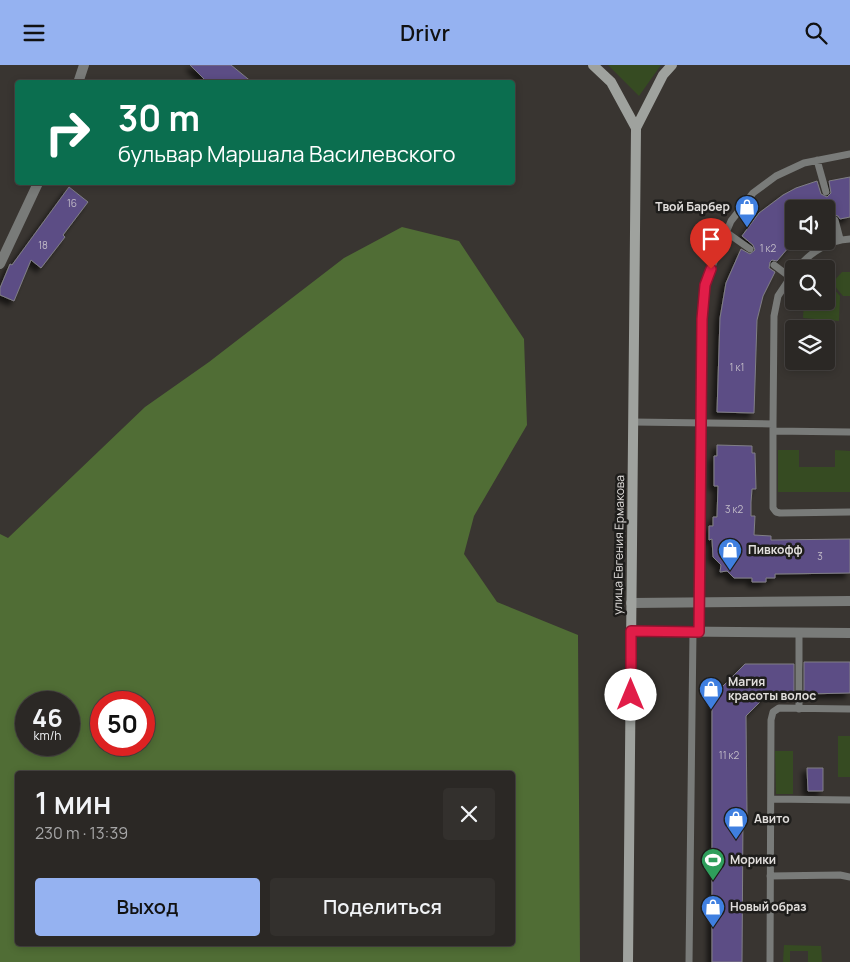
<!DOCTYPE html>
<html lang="ru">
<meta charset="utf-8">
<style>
:root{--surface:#2b2825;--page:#33302d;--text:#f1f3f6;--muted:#a6a6a7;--line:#474442;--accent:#95b2f1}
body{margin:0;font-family:Manrope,sans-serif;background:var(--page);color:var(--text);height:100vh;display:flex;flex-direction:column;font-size:19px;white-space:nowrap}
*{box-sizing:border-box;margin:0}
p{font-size:16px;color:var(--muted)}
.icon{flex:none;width:28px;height:28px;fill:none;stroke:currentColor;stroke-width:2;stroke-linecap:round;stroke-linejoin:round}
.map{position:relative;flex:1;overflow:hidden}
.panel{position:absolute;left:15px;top:706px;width:500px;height:175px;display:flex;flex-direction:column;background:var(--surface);border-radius:5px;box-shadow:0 2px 8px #0003,0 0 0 1px var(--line)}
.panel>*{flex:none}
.hud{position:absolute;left:15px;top:15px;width:500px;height:105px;border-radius:5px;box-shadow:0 2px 8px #0003,0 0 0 1px var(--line);background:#0b6e4f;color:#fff;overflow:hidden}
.buttons{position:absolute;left:785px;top:135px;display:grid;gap:10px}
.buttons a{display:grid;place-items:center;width:50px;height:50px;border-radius:5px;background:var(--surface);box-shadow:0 2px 8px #0003,0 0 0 1px var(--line);font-size:25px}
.speed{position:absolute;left:15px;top:626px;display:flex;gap:10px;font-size:25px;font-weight:700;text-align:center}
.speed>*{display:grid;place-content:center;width:65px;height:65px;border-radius:50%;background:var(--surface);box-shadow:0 2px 8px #0003,0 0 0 1px var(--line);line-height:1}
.speed small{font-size:12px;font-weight:400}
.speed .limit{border:8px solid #d22;background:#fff;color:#111}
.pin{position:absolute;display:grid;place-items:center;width:42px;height:42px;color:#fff;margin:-51px -21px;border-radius:50% 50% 50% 0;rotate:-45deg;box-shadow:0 0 5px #0007}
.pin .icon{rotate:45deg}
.me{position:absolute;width:55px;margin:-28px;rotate:0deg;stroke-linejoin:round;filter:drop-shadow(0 0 4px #0008)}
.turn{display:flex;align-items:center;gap:18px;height:105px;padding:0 20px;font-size:22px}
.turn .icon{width:65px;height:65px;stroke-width:2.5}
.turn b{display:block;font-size:35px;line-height:42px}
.round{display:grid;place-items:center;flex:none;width:52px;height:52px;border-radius:5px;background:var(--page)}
.head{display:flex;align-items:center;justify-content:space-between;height:85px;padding:0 20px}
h1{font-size:30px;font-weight:600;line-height:38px}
.primary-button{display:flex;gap:10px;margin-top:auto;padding:10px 20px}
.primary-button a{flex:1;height:58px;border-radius:5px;background:var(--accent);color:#111;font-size:20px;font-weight:600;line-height:58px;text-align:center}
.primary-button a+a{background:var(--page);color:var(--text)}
header{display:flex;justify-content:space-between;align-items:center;height:65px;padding:0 20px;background:var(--accent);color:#111;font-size:22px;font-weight:600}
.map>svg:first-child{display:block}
</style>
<header><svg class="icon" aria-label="menu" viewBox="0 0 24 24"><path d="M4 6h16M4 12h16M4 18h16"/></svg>Drivr<svg class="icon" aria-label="search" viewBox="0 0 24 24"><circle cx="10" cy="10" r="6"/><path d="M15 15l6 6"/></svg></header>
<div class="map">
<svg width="850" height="897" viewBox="0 0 850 897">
<defs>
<filter id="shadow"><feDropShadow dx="-4.5" dy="4.5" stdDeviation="2.5" flood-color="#0009"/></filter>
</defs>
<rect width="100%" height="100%" fill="#393531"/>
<path fill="#364b22" d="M608,0H661L639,31Z
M842,207H850V231H843L832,218Z
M826,215L840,231L839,256L803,253L804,236H826Z
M778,385H799V402H835V385L850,386V427H778Z
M838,671H850V712H838Z
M775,686H793V729H776Z
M784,880L821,881L822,897H808V886H790V897H783Z"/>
<path fill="#506d35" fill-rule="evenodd" d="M402,162L459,176L524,274L527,360L474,451L464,489L497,537L578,570L580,897H0V469L8,473L145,342L209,297L344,193ZM26,638H69V680H26ZM101,638H144V680H101ZM18,709H512V879H18Z"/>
<path fill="#5c4d85" stroke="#807f85" filter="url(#shadow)" d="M190,0H231L253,18H208Z
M850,112V152L840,154L838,151L834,150L831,152L830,157L826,158V144H794V176L777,196L772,195L770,197L769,203L775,207L763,231L757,255L754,348L717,347L720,253L726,218L741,184L750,189L755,185L753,180L742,171L759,148L783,130L796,123L817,116L821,129L827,132L831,128L829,116Z
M69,122L88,137L63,170L65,172L41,203L31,195L14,236L0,230V223L10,199L12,200Z
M717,380L752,381V388H755L756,424H752L751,437V451H755L754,470L771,471V475L850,474V508L775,509V513H766V517H752V513H734L727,506L720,507L721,500L713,492L712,474L709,475V461H713V452H717L718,421H714V391H717Z
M804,597H850V628L804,629Z
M745,599H794V629H768L746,651L747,750H743L742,897H712V632Z
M807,703H823V726H808Z"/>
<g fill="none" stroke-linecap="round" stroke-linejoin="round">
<path stroke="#797b79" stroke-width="7" d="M817,95L826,127
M835,155L840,174
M726,167L750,184
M774,200L790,212
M797,204C809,188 829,175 850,174
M633,357L773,359L774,251L778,231L794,207
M773,359V443L776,447L780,448L850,447
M773,366L850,367
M699,567L702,254L705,220L717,189L731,156L753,128L776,111L804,98L850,89
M799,568V644
M771,734L850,735
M770,811L840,810L850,812
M689,897L693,567
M770,897L771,655L773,647L779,643L850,644"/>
<path stroke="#797b79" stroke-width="10" d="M78,18L84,0
M0,199L38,118
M631,538L850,536
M631,566L850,568"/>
<path stroke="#9fa29e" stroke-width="10" d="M593,0L611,17L636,63
M628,897L636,63L663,10L672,0"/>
</g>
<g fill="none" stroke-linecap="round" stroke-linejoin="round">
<g stroke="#92132f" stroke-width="12">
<path id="route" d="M631,630V566L699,567L702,254L705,220L711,204"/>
</g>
<use href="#route" stroke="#e11d48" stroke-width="9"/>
</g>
<defs>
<g id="shop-pin" transform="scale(1.25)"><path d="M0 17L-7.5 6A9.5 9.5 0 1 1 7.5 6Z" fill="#3f7fe0" stroke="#1e1d1b"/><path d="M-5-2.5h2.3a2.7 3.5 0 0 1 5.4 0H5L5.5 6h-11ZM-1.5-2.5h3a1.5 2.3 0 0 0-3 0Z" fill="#fff"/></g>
<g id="stadium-pin" transform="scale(1.25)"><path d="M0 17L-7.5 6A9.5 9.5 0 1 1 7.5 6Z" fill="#2e9e5b" stroke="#1e1d1b"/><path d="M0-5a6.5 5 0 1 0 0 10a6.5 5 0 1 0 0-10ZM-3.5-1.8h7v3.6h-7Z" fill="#fff"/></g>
</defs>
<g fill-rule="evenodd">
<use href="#shop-pin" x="747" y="142"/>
<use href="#shop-pin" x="730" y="485"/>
<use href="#shop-pin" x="711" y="624"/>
<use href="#shop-pin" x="736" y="754"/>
<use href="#stadium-pin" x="713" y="795"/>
<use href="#shop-pin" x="713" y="842"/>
</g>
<g text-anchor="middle" stroke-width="5" stroke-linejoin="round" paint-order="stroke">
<g font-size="10" fill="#c0bac6">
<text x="72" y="142">16</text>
<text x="43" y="184">18</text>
<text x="768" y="187">1 к2</text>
<text x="737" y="306">1 к1</text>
<text x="734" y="448">3 к2</text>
<text x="820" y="495">3</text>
<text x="729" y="694">11 к2</text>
</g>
<g font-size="12" font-weight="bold" fill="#e1dedc" stroke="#1e1d1b" text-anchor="start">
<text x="730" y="146" text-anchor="end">Твой Барбер</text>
<text x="748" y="489">Пивкофф</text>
<text x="728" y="621">Магия<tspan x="728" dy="14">красоты волос</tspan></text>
<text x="754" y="758">Авито</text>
<text x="730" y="799">Морики</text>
<text x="730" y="846">Новый образ</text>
</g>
<g font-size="12" fill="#e1dedc" stroke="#1e1d1b">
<text transform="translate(619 480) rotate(-89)" y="4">улица Евгения Ермакова</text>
</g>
</g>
</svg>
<div class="buttons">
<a><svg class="icon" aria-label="sound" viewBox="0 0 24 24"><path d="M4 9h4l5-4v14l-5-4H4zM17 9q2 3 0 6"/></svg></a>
<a><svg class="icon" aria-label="search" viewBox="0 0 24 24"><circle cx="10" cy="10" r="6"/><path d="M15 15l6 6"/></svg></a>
<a><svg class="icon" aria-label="layers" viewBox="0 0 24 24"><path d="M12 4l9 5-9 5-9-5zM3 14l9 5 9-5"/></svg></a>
</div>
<div class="speed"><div>46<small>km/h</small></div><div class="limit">50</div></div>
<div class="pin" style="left:711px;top:204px;background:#d93025"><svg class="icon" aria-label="arrive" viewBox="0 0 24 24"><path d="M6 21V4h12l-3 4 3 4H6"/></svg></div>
<svg class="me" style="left:631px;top:630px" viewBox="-20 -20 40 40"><circle r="19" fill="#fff"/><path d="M0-13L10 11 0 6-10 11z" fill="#e11d48"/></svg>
<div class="hud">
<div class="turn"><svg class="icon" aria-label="right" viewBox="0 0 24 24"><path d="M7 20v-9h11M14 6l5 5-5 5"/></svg><div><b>30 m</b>бульвар Маршала Василевского</div></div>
</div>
<section class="panel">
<div class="head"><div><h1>1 мин</h1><p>230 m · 13:39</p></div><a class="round"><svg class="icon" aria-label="close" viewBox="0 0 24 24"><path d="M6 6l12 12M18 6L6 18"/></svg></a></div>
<div class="primary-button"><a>Выход</a><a>Поделиться</a></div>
</section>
</div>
